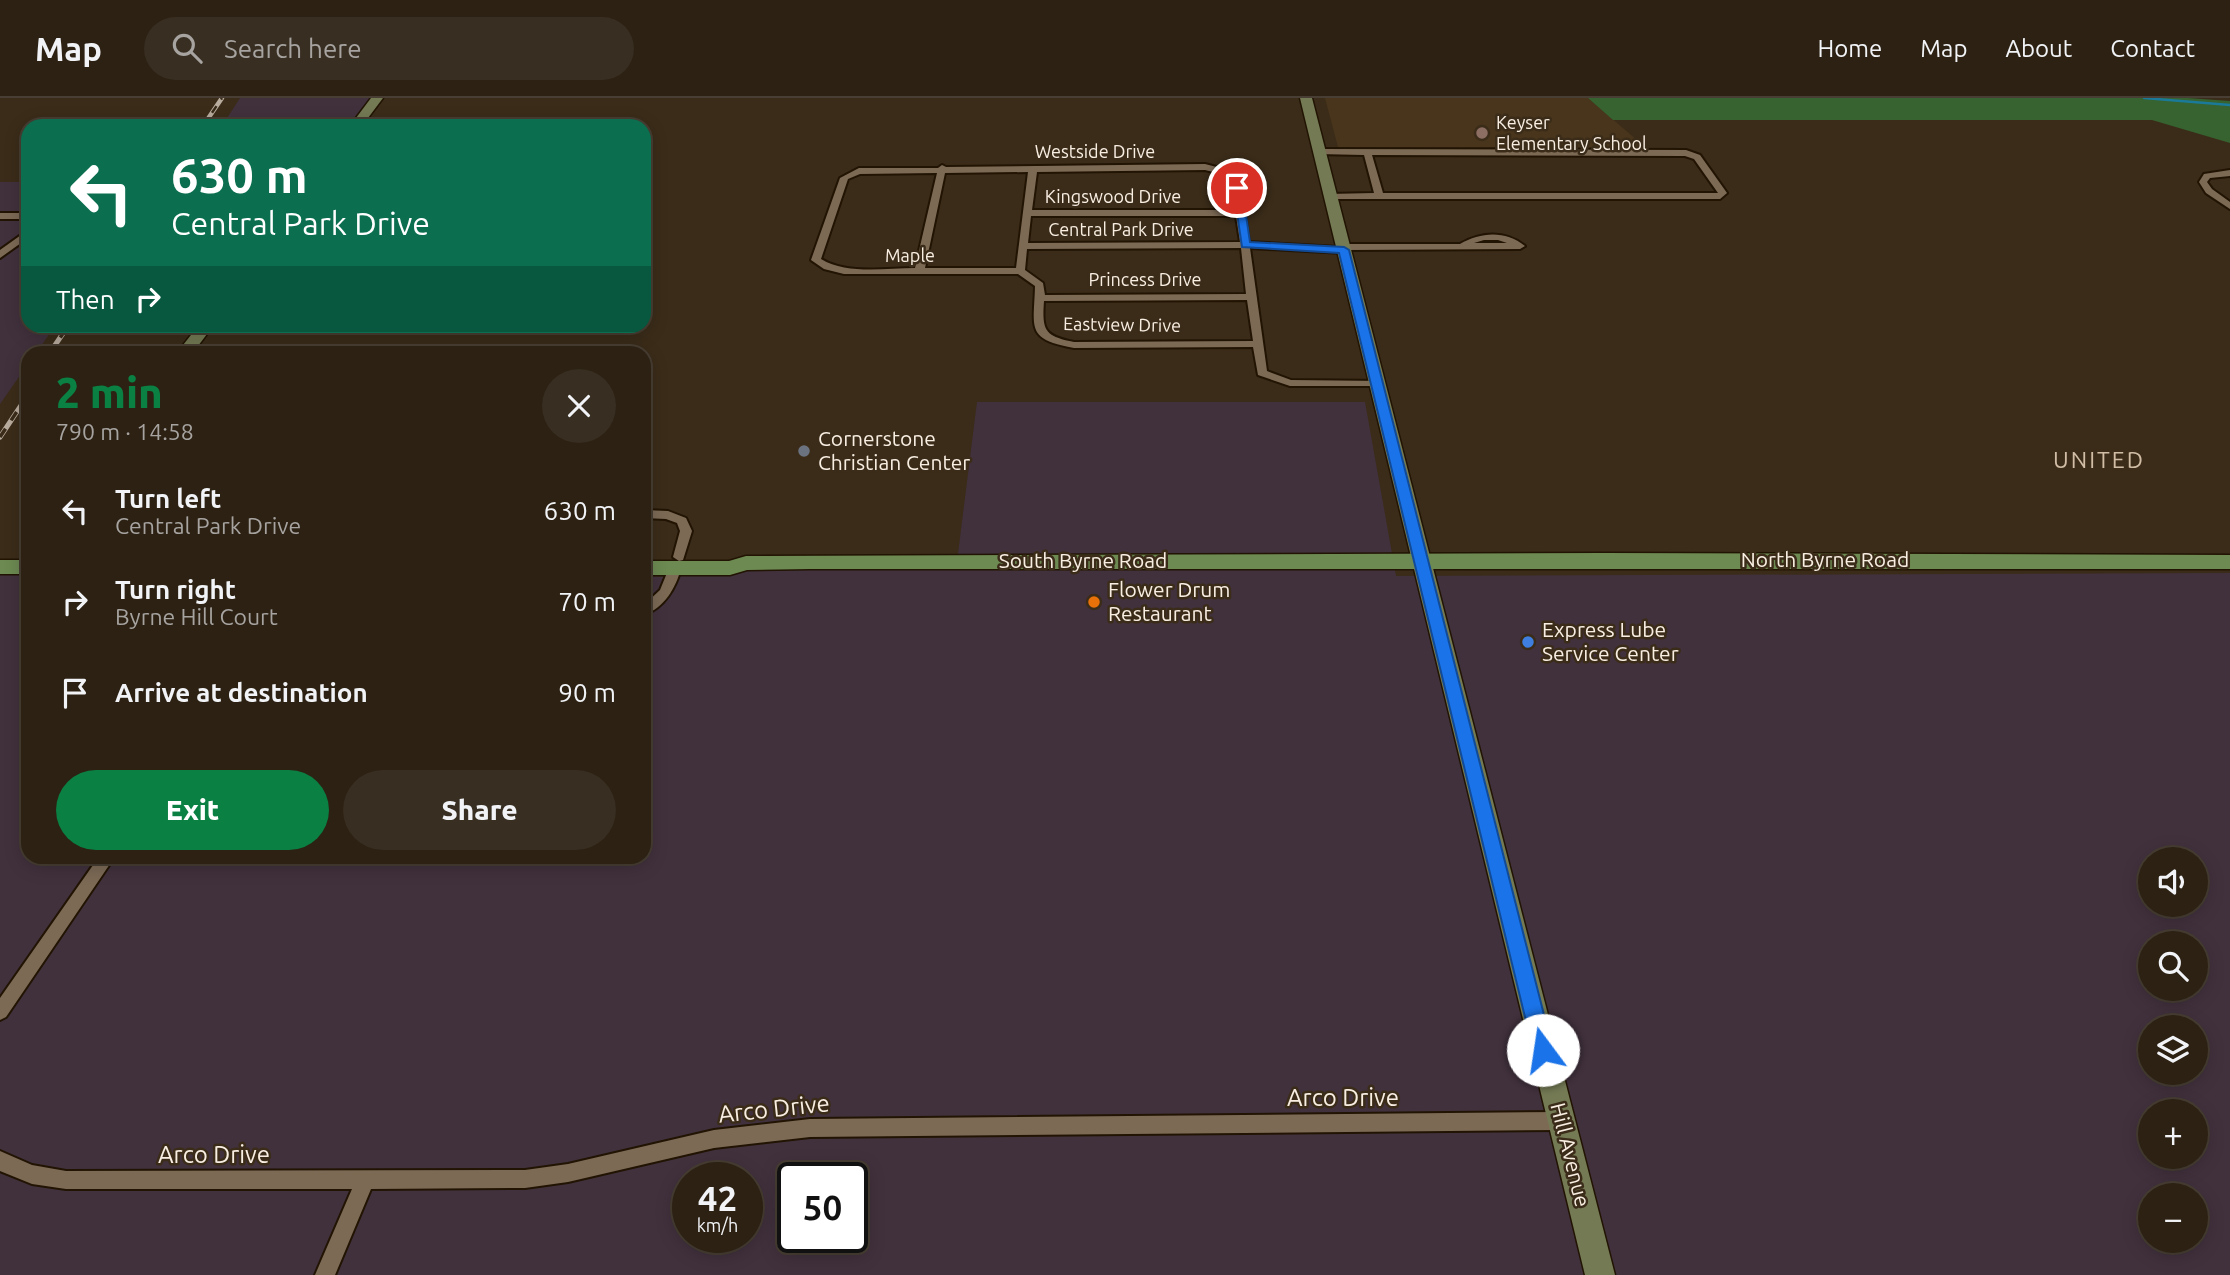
<!DOCTYPE html>
<meta charset="utf-8">
<style>
:root{--surface:#2c2113;--page:#382e21;--text:#f1f3f6;--muted:#a6a3a0;--line:#483e33;--accent:#0b8043}
body{margin:0;font-family:Ubuntu,sans-serif;background:var(--page);color:var(--text);height:100vh;display:flex;flex-direction:column;font-size:26px;white-space:nowrap}
*{box-sizing:border-box;margin:0}
p{font-size:23px;color:var(--muted)}
.icon{flex:none;width:38px;height:38px;fill:none;stroke:currentColor;stroke-width:2;stroke-linecap:round;stroke-linejoin:round}
.map{position:relative;flex:1;overflow:hidden}
.panel{position:absolute;left:21px;top:248px;width:630px;height:518px;display:flex;flex-direction:column;background:var(--surface);border-radius:21px;box-shadow:0 4px 18px #0003,0 0 0 2px var(--line)}
.panel>*{flex:none}
.hud{position:absolute;left:21px;top:21px;width:630px;height:214px;border-radius:21px;box-shadow:0 4px 18px #0003,0 0 0 2px var(--line);background:#0b6e4f;color:#fff;overflow:hidden}
.controls{position:absolute;left:2138px;top:749px;display:grid;gap:14px}
.controls a{display:grid;place-items:center;width:70px;height:70px;border-radius:50%;background:var(--surface);box-shadow:0 4px 18px #0003,0 0 0 2px var(--line);font-size:35px}
.speed{position:absolute;left:672px;top:1064px;display:flex;gap:14px;font-size:35px;font-weight:700;text-align:center}
.speed>*{display:grid;place-content:center;width:91px;height:91px;border-radius:50%;background:var(--surface);box-shadow:0 4px 18px #0003,0 0 0 2px var(--line);line-height:1}
.speed small{font-size:18px;font-weight:400}
.speed .limit{border:4px solid #111;border-radius:10px;background:#fff;color:#111}
.pin{position:absolute;display:grid;place-items:center;width:60px;height:60px;color:#fff;margin:-30px;border:4px solid #fff;border-radius:50%;box-shadow:0 2px 7px #0007}
.me{position:absolute;width:77px;margin:-38px;rotate:346deg;stroke-linejoin:round;filter:drop-shadow(0 0 5px #0008)}
.turn{display:flex;align-items:center;gap:24px;height:147px;padding:0 35px;font-size:32px}
.turn .icon{width:91px;height:91px;stroke-width:2.5}
.turn b{display:block;font-size:49px;line-height:60px}
.then{display:flex;align-items:center;height:66px;padding:0 35px;background:#0003;gap:14px;font-size:26px}
.round{display:grid;place-items:center;flex:none;width:74px;height:74px;border-radius:37px;background:var(--page)}
.overview{display:flex;align-items:center;justify-content:space-between;height:119px;padding:0 35px}
h1{font-size:42px;font-weight:800;line-height:52px;color:var(--accent)}
.cta{display:flex;gap:14px;margin-top:auto;padding:14px 35px}
.cta a{flex:1;height:80px;border-radius:42px;background:var(--accent);color:#fff;font-size:28px;font-weight:800;line-height:80px;text-align:center}
.cta a+a{background:var(--page);color:var(--text)}
ul{padding:0;list-style:none}
li{display:flex;align-items:center;gap:21px;height:91px;padding:0 35px}
li div{flex:1}
li b{display:block;font-size:26px}
li em{font-style:normal}
header{display:flex;align-items:center;gap:42px;box-sizing:border-box;height:98px;padding:0 35px;background:var(--surface);border-bottom:2px solid var(--line)}
header strong{font-size:33px}
nav{display:flex;gap:38px;margin-inline-start:auto;font-size:24px}
.search{width:490px;height:63px;background:var(--page);display:flex;align-items:center;gap:18px;box-sizing:border-box;padding:0 24px;border-radius:38px;color:var(--muted);font-size:26px}
.map>svg:first-child{display:block}
</style>
<header>
<strong>Map</strong>
<div class="search"><svg class="icon" aria-label="search" viewBox="0 0 24 24"><circle cx="10" cy="10" r="6"/><path d="M15 15l6 6"/></svg>Search here</div>
<nav><a>Home</a><a>Map</a><a>About</a><a>Contact</a></nav>
</header>
<div class="map">
<svg width="2230" height="1177" viewBox="0 0 2230 1177">
<rect width="100%" height="100%" fill="#3b2c19"/>
<path fill="#49351c" d="M1325,0H1588L1645,49H1338Z"/>
<path fill="#41313d" fill-rule="evenodd" d="M240,0H371L347,28H222Z
M0,84H28V228H55L36,255L28,256V266L0,306Z
M977,304H1365L1396,478L2230,475V1177H0V471H28V760H644V478L671,479L810,464H957ZM2151,761H2196V807H2151ZM2151,845H2196V891H2151ZM2151,929H2196V975H2151ZM2151,1013H2196V1059H2151ZM688,1080H747V1139H688ZM793,1080H852V1139H793ZM2151,1097H2196V1143H2151Z"/>
<path fill="#36632f" d="M1588,0H2188L2230,3V45L2152,22H1613Z"/>
<g fill="none" stroke-linecap="round" stroke-linejoin="round">
<path stroke="#1b7a99" stroke-width="2.5" d="M2144,0L2230,7"/>
<g stroke="#221403" stroke-width="4">
<path id="street" d="M1320,51L1686,52L1700,57L1727,95L1720,101H1331L1327,98L1328,96L1374,95L1364,57L1317,56L1316,54ZM1372,57L1685,58L1694,61L1718,95H1383Z
M1205,66L1232,73L1240,81L1249,144L1338,149L1343,146H1460C1481,134 1505,132 1525,148L1520,151L1349,152L1344,155L1250,150L1267,273L1291,282L1381,283V287L1377,288H1290L1258,277L1253,249L1074,250C1025,241 1034,230 1035,188L1018,176H844L824,171L811,162L840,80L859,70H938L942,67L946,69ZM1205,72L1226,77L1232,82L1236,112H1032L1037,74ZM1028,74L1016,170H925L945,75ZM937,75L915,170C886,170 847,177 821,161L848,81L860,76ZM1031,118H1236L1240,144L1028,145ZM1484,142H1498L1507,145H1474ZM1241,150L1246,196L1045,197L1043,185L1025,172L1027,151ZM1247,202L1253,243L1074,244C1044,238 1042,232 1044,203Z
M2230,72V78L2210,80L2207,84L2212,91L2230,104V111L2206,95L2199,84L2204,76Z
M0,115H28V121H0Z
M28,132V140L0,160V152Z
M644,412L668,413L686,420L692,433L683,462L679,463L673,459L680,433L677,425L666,421L644,420Z
M675,466L681,470C676,490 664,510 644,517V507L660,492L669,470Z
M98,760H114L6,919L0,922V900Z
M1561,1014L1568,1017L1570,1023L1568,1029L1561,1032L810,1039L714,1050L568,1084L525,1090L371,1091L335,1177H315L352,1091H66L32,1086L0,1073V1053L32,1067L66,1073L525,1072L568,1066L714,1032L810,1021Z"/>
</g>
<g stroke="#221403" stroke-width="3">
<path id="secondary" d="M371,0H383L362,28H350Z
M1300,0H1312L1615,1177H1585Z
M198,228H213L192,256H176Z"/>
</g>
<g stroke="#221403" stroke-width="3">
<path id="primary" d="M1603,455L2230,457V471H810L747,472L730,477H644V463H729L746,458Z
M0,462H28V476H0Z"/>
</g>
<use href="#street" fill="#7c6a55" fill-rule="evenodd"/>
<use href="#secondary" fill="#747a54" fill-rule="evenodd"/>
<use href="#primary" fill="#6d8a52" fill-rule="evenodd"/>
<g stroke="#b8ac9e" stroke-width="4.5">
<path id="rail-far1" d="M203,28L222,0"/>
</g>
<g stroke="#b8ac9e" stroke-width="5">
<path id="rail" d="M49,256L68,228
M0,339L28,297"/>
</g>
<use href="#rail-far1" stroke="#3b2c19" stroke-width="2.5" stroke-dasharray="8" stroke-linecap="butt"/>
<use href="#rail" stroke="#3b2c19" stroke-width="3.5" stroke-dasharray="10" stroke-linecap="butt"/>
</g>
<path fill="#1a73e8" stroke="#114b97" stroke-width="2" d="M1233,88L1242,90L1250,144L1344,149L1349,152L1553,952L1551,959L1543,961L1536,959L1533,952L1339,155L1242,149Z"/>
<circle fill="#8d6e63" stroke="#3b2c19" stroke-width="2.5" cx="1482" cy="35" r="7"/>
<circle fill="#6b7280" stroke="#3b2c19" stroke-width="2.5" cx="804" cy="353" r="7"/>
<circle fill="#e8710a" stroke="#3b2c19" stroke-width="2.5" cx="1094" cy="504" r="7"/>
<circle fill="#3f7fe0" stroke="#3b2c19" stroke-width="2.5" cx="1528" cy="544" r="7"/>
<g text-anchor="middle" stroke-width="5" stroke-linejoin="round" paint-order="stroke">
<g font-size="18" fill="#f8eee2" stroke="#3b2c19" text-anchor="start">
<text x="1496" y="31">Keyser<tspan x="1496" dy="21">Elementary School</tspan></text>
</g>
<g font-size="18" fill="#f8eee2" stroke="#3b2c19">
<text x="1095" y="60">Westside Drive</text>
<text x="1113" y="105">Kingswood Drive</text>
<text x="1121" y="138">Central Park Drive</text>
<text x="910" y="164">Maple</text>
<text x="1145" y="188">Princess Drive</text>
<text transform="translate(1122 227) rotate(1)" y="6">Eastview Drive</text>
</g>
<g font-size="21" fill="#f8eee2" stroke="#3b2c19" text-anchor="start">
<text x="818" y="348">Cornerstone<tspan x="818" dy="24">Christian Center</tspan></text>
<text x="1108" y="499">Flower Drum<tspan x="1108" dy="24">Restaurant</tspan></text>
<text x="1542" y="539">Express Lube<tspan x="1542" dy="24">Service Center</tspan></text>
</g>
<g font-size="21" fill="#f8eee2" stroke="#3b2c19">
<text x="1825" y="469">North Byrne Road</text>
<text x="1083" y="470">South Byrne Road</text>
<text transform="translate(1570 1057) rotate(76)" y="7">Hill Avenue</text>
</g>
<g font-size="23" letter-spacing="2" fill="#d1bda6" stroke="#3b2c19">
<text x="2099" y="370">UNITED</text>
</g>
<g font-size="24" fill="#f8eee2" stroke="#3b2c19">
<text x="1343" y="1008">Arco Drive</text>
<text transform="translate(774 1011) rotate(-6)" y="8">Arco Drive</text>
<text x="214" y="1065">Arco Drive</text>
</g>
</g>
</svg>
<div class="controls">
<a><svg class="icon" aria-label="sound" viewBox="0 0 24 24"><path d="M4 9h4l5-4v14l-5-4H4zM17 9q2 3 0 6"/></svg></a>
<a><svg class="icon" aria-label="search" viewBox="0 0 24 24"><circle cx="10" cy="10" r="6"/><path d="M15 15l6 6"/></svg></a>
<a><svg class="icon" aria-label="layers" viewBox="0 0 24 24"><path d="M12 4l9 5-9 5-9-5zM3 14l9 5 9-5"/></svg></a>
<a>+</a>
<a>−</a>
</div>
<div class="speed"><div>42<small>km/h</small></div><div class="limit">50</div></div>
<div class="pin" style="left:1237px;top:90px;background:#d93025"><svg class="icon" aria-label="arrive" viewBox="0 0 24 24"><path d="M6 21V4h12l-3 4 3 4H6"/></svg></div>
<svg class="me" style="left:1543px;top:952px" viewBox="-20 -20 40 40"><circle r="19" fill="#fff"/><path d="M0-13L10 11 0 6-10 11z" fill="#1a73e8"/></svg>
<div class="hud">
<div class="turn"><svg class="icon" aria-label="left" viewBox="0 0 24 24"><path d="M17 20v-9H6M10 6l-5 5 5 5"/></svg><div><b>630 m</b>Central Park Drive</div></div>
<div class="then">Then<svg class="icon" aria-label="right" viewBox="0 0 24 24"><path d="M7 20v-9h11M14 6l5 5-5 5"/></svg></div>
</div>
<section class="panel">
<div class="overview"><div><h1>2 min</h1><p>790 m · 14:58</p></div><a class="round"><svg class="icon" aria-label="close" viewBox="0 0 24 24"><path d="M6 6l12 12M18 6L6 18"/></svg></a></div>
<ul>
<li><svg class="icon" aria-label="left" viewBox="0 0 24 24"><path d="M17 20v-9H6M10 6l-5 5 5 5"/></svg><div><b>Turn left</b><p>Central Park Drive</p></div><em>630 m</em></li>
<li><svg class="icon" aria-label="right" viewBox="0 0 24 24"><path d="M7 20v-9h11M14 6l5 5-5 5"/></svg><div><b>Turn right</b><p>Byrne Hill Court</p></div><em>70 m</em></li>
<li><svg class="icon" aria-label="arrive" viewBox="0 0 24 24"><path d="M6 21V4h12l-3 4 3 4H6"/></svg><div><b>Arrive at destination</b></div><em>90 m</em></li>
</ul>
<div class="cta"><a>Exit</a><a>Share</a></div>
</section>
</div>
